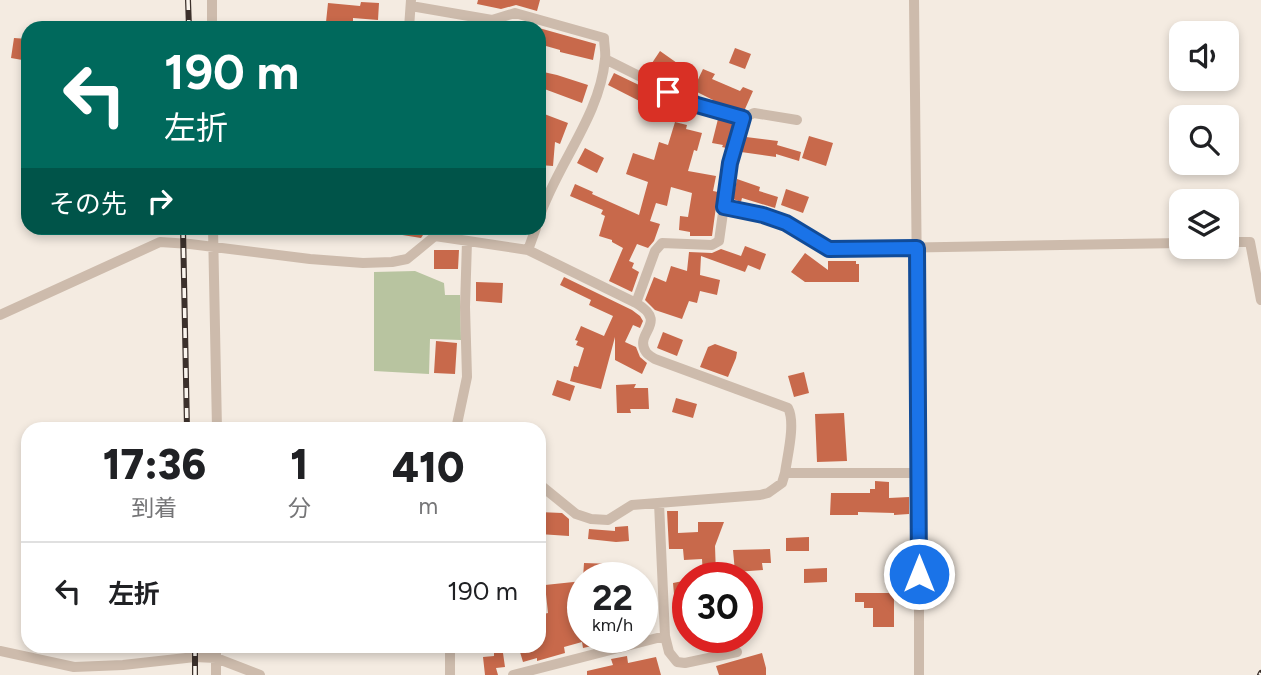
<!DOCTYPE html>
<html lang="ja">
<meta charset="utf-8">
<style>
:root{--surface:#fff;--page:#f6f6f6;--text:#202124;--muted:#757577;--line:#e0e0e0}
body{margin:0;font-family:Figtree,"Noto Sans JP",sans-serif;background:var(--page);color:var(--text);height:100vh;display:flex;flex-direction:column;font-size:26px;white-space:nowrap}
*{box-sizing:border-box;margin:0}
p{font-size:23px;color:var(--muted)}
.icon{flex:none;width:38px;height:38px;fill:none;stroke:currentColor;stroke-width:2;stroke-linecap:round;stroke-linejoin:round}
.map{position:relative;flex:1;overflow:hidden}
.sheet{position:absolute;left:21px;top:422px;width:525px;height:231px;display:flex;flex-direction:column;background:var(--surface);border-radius:21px;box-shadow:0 4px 10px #0003}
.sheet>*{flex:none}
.hud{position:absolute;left:21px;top:21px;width:525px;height:214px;border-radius:21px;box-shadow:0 4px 10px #0003;background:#00695c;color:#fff;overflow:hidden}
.fabs{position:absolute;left:1169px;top:21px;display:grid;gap:14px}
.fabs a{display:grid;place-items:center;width:70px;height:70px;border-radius:14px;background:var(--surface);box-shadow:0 4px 10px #0003;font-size:35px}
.speed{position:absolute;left:567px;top:562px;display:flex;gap:14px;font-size:35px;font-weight:700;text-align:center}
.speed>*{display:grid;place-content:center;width:91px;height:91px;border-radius:50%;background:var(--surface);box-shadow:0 4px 10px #0003;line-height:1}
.speed small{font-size:18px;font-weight:400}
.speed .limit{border:10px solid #d22;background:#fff;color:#111}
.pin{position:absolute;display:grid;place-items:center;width:60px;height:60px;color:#fff;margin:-30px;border-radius:14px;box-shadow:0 4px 10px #0006}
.me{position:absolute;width:77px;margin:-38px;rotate:0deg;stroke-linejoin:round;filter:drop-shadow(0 0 5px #0008)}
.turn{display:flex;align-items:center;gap:24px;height:147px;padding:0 28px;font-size:32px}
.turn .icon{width:91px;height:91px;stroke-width:2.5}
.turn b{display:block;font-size:49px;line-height:60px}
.then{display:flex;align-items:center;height:66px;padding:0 28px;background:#0003;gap:14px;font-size:26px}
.eta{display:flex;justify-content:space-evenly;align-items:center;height:119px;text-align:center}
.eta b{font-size:42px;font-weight:800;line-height:49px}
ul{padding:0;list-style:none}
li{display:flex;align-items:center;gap:21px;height:98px;padding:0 28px;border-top:2px solid var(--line)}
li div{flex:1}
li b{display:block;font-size:26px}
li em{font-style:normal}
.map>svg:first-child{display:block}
</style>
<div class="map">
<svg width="1261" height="675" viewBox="0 0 1261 675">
<rect width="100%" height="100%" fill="#f4ebe1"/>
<path fill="#b8c4a0" d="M415,271L444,283L445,295H460L461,340L430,339L429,374L374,371V272Z"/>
<path fill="#c8694b" d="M478,0H540L537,11L516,5L501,9L477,4Z
M361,2L379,3L378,20L353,18V24L326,22L328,3L360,6Z
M539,28L596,44L593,60L560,52V50L539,44Z
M14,38L28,39V61L11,58Z
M735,48L751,54L745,69L729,63Z
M660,51L677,63L669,75L652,63Z
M703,69L715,74L712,79L740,91L743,87L753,91L745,109L742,110L713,101V100L693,90Z
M539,71L557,75L588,85L582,103L539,87Z
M614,73L664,97L657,110L608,85Z
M539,112L568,123L560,144L555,142L553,166L539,165Z
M718,119L733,123L726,148L722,147L723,145L712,143Z
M675,122L687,125L686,129L702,133L697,151L694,150L688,171L716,176L713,191L718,192L712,236H690V232L679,230L680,216L688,217L692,193L671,187L667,206L656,203L650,221L660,224L654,241L648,248L637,244L629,261L634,263L632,268L639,272L632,292L609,281L623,248L612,242V240L599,236L605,216L601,214L603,210L570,196L575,184L593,192L592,194L639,215L648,182L626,174L633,153L654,160L659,142L668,145Z
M809,136L833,143L826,166L802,158Z
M746,137L778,141L777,145L801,152L799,161L776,154V157L741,152Z
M585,148L604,158L597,173L577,163Z
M737,179L760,187L759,191L778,197L775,208L742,198L741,202L733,199Z
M786,189L809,197L803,213L781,205Z
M390,228H425L423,235L421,238L390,233Z
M745,246L766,254L760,270L748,265L745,272L701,256L700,275L720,280L717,295L700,291L697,303L689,301L682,319L655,310L645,300L654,277L666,282L671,266L687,271L689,252L712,253L721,249L741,256Z
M434,250H459L458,269H434Z
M805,253L828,270V261H856V264H859V282H805L791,272Z
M564,277L632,310L640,316L643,321L640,328L633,325L625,342L636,347L640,357L647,363L642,374L615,360V337L601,389L570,381L574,366L578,367L584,348L576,345L578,341L575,340L581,326L604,336L613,316L589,305L591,300L560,285Z
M476,282L503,283L502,303L476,301Z
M663,332L683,340L677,356L657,348Z
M436,341L457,343L455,374L434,373Z
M715,344L737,352L736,358L728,377L700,367L708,347Z
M804,372L809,393L794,397L788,376Z
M557,380L575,386L570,401L552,395Z
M636,384L634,388H648L649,409H630L631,413H617L616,385Z
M676,398L697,404L693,418L672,412Z
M844,413L847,461L817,462L815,414Z
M875,481L889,482V498L909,497V514L894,515V513L858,512V515H830L831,493H870V489H875Z
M667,511H678V533L698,532V522H724L715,546L716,575L703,576L702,559L684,560L683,549H669Z
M539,512L562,513L569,519V536L539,534Z
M628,526L629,541L616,542L588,539L589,529L615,531V527Z
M809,537V551H786V538Z
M770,549L771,563H762L763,570L735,572L733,550Z
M584,563L614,564V578H583Z
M827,568V582L804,583V569Z
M688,580V603L675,605L673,583Z
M583,581V597H574L580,623L583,622V637H619V640L583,648L582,642L564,647L565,653L537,661V658L523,662L520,652L539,647V615L548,613L545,585Z
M855,593H894V627H873V608H864V602H855Z
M494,646H502L505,667L496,668L498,675H485L483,657L494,656Z
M762,653L766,668V675H719L716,666Z
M627,656L628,663L656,657L661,675H587V671L613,665L611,659Z"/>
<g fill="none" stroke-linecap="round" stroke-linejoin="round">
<path stroke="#cdbbac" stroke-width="10" d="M212,0V28
M914,0L919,473V675
M411,6L492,20L515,13L604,38C604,45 606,52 605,59C600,116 557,164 539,218
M409,28L411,0
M605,59L697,105L743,118
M724,207L763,215L787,223L829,249L1181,243
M213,228L217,429
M1227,242H1250L1261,300
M528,250L536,228
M636,303L655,251L662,243L712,245L719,241L730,163L743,118L754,113L797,120
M0,315L160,242L190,244L310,259L363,263L392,262L407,259L435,236L528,250L636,303C670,323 633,333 646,352C648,355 652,357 655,359L788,408C796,423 787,457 785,473H919
M456,429L467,377L465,307L467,241
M539,484L576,514L591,519L608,520L632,505L760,495L768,493L782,483L785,473
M659,503L665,636L669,652L677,662L685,663L737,652
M450,646V675
M0,651L74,667L123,665L195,657L216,658L260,675
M216,675V646
M513,675L665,636"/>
<g stroke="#3b302b" stroke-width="6">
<path id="rail" d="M188,0L189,28
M183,228L187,429
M195,646V675
M1260,675L1261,673"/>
</g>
<use href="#rail" stroke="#fbf5ee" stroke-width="3.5" stroke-dasharray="10" stroke-linecap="butt"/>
</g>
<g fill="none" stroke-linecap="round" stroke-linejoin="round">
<g stroke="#114b97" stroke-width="18">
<path id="route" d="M668,92L697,105L743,118L730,163L724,207L763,215L786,223L829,249L917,248L919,574"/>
</g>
<use href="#route" stroke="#1a73e8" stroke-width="12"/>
</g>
</svg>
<div class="fabs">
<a><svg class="icon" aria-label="sound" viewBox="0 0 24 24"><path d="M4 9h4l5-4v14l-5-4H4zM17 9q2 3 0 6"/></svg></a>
<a><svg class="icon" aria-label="search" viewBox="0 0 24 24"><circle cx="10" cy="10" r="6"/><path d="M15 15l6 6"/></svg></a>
<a><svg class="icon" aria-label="layers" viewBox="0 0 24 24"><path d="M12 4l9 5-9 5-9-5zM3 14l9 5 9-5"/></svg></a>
</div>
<div class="speed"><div>22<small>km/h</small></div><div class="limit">30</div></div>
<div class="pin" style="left:668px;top:92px;background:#d93025"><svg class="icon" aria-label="arrive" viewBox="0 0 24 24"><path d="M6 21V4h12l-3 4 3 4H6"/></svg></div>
<svg class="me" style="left:919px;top:574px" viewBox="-20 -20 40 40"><circle r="17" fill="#1a73e8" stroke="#fff" stroke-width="3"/><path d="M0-11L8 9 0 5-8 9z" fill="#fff"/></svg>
<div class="hud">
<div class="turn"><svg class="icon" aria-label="left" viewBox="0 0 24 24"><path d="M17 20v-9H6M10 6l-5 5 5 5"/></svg><div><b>190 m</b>左折</div></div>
<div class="then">その先<svg class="icon" aria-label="right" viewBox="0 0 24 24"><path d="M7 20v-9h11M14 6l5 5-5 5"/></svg></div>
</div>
<section class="sheet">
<div class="eta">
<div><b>17:36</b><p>到着</p></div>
<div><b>1</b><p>分</p></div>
<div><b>410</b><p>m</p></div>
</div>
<ul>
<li><svg class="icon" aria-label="left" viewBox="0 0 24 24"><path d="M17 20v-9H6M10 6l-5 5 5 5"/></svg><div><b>左折</b></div><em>190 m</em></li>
</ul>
</section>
</div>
